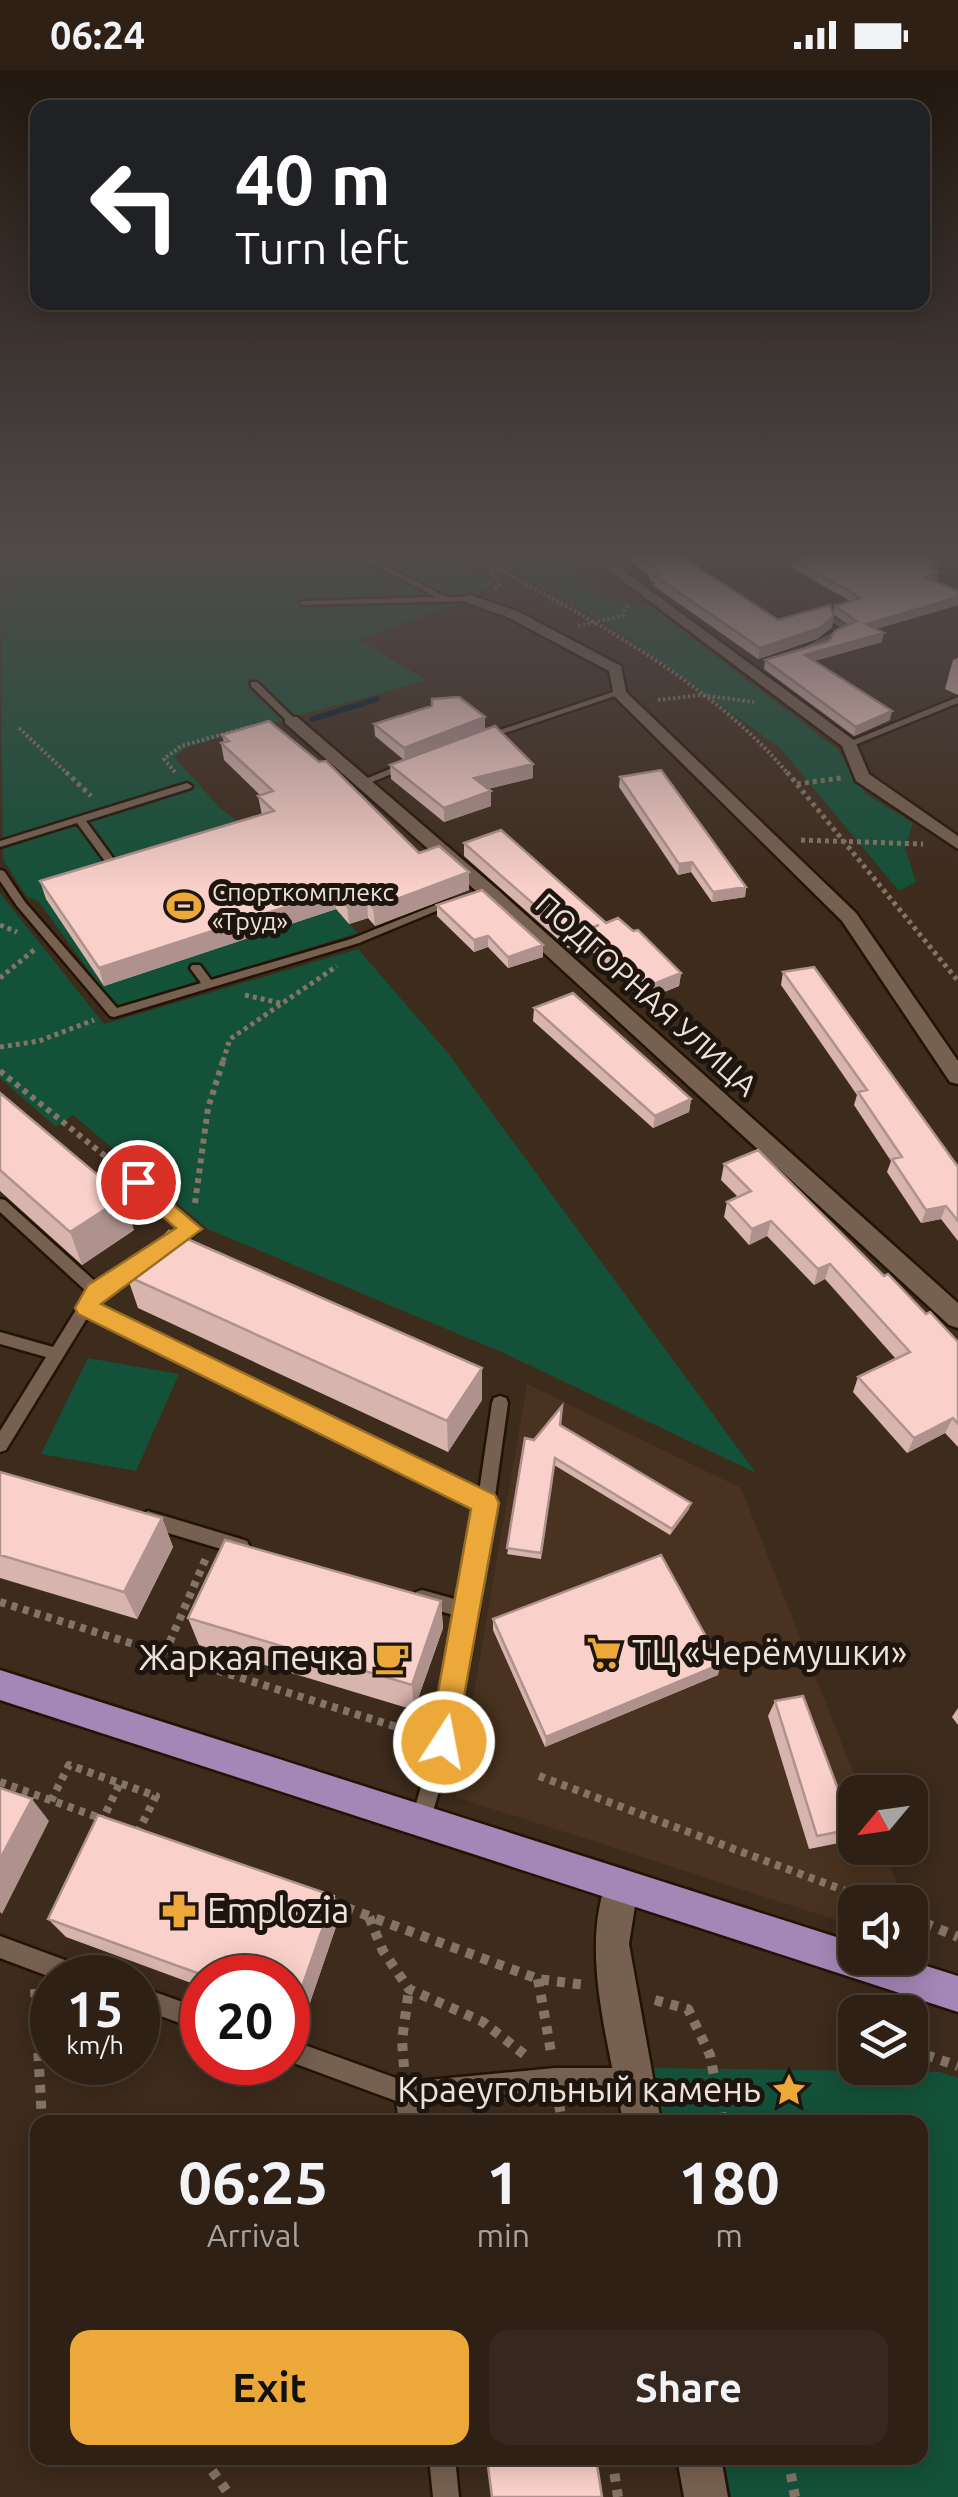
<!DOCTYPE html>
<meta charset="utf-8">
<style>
:root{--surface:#2e2015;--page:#36281e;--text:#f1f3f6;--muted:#a7a3a0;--line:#493e34;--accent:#eca93a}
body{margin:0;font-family:Ubuntu,sans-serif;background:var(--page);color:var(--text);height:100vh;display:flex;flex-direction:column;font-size:38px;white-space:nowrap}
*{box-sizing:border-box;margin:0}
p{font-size:32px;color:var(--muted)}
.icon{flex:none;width:55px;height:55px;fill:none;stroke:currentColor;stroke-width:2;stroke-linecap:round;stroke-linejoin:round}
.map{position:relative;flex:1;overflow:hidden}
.drawer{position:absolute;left:30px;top:2045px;width:898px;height:350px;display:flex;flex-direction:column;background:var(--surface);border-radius:20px;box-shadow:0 5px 25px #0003,0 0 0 2px var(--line)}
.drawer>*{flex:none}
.banner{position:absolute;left:30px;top:30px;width:900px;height:210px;border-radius:20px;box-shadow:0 5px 25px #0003,0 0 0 2px var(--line);background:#202124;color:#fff;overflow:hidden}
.needle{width:65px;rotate:241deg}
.buttons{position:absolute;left:838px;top:1705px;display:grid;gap:20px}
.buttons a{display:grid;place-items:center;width:90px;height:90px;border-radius:20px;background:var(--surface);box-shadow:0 5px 25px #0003,0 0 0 2px var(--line);font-size:50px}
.speed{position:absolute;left:30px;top:1885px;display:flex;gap:20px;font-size:50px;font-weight:700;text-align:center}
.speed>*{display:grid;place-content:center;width:130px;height:130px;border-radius:50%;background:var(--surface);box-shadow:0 5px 25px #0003,0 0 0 2px var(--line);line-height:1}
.speed small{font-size:25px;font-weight:400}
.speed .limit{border:15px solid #d22;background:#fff;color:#111}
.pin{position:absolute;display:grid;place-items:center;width:85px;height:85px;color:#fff;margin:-42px;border:5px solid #fff;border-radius:50%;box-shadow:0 2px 10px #0007}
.me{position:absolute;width:110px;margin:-55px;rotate:11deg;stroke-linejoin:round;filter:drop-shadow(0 0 8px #0008)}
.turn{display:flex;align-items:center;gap:35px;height:210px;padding:0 40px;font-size:45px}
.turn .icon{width:130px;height:130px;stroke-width:2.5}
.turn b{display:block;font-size:70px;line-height:85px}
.eta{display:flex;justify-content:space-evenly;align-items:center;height:170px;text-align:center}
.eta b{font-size:60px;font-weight:700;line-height:70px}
.button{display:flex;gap:20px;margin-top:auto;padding:20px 40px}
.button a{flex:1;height:115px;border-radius:20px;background:var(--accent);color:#111;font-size:40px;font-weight:700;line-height:115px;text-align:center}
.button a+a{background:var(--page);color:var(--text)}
.status{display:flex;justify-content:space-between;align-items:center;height:70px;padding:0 50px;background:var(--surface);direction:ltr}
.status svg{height:28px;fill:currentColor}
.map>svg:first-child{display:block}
</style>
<div class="status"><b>06:24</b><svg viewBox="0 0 49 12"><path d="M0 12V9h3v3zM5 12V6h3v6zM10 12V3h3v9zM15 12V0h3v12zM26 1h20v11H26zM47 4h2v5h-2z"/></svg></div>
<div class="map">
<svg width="958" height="2427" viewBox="0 0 958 2427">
<rect width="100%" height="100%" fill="#3d2b1c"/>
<path fill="#49321f" d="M527,1314L741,1418L861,1722H855V1778H883L905,1832H855V1856L456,1727Z"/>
<path fill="#145139" d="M24,481H438L494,512L470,529L359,570L427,610L187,677L174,687L221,739L291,791L358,863L115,937L39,832L26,826L3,789L0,486Z
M476,481H570L584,490L579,506L597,513L607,528L653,538L837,679L866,724L913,753L905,778L916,812L899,821L781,679L616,559Z
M0,823L104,954L358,879L448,983L756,1403L506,1284L208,1159L73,1045L56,1057L0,1008Z
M88,1288L179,1304L136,1401L41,1384Z
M653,1998L940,2002L958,2008V2427H731L724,2388H920V2052H663Z"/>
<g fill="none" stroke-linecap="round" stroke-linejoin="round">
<path stroke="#001b2c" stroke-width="6" d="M313,649L377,629"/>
<g stroke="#231305" stroke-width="5">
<path id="service" d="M348,481H357L446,527H470L474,529L470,531L301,535L300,533L304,531L436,527Z
M831,548H837L851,558L810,581H804V577L841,558L831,552Z
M251,612H257L294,648V652H288L251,616Z
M616,621L624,623L487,669L479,667Z
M958,627V633L852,676L844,674Z
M402,694L411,696L367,714L358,712Z
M187,713L192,716L191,718L86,751L116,792L115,794H107L77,753L0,777V771Z
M0,800L4,801L25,832L117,938L201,913L190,898L192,895H200L211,910L351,869L448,830H456L458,832L359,873L114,947L110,946L17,836L0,811Z
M137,1108L142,1109L199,1159L197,1163L101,1225L96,1234L479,1422L492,1333L494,1328L500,1326L506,1328L508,1333L479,1541L454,1672L428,1758L421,1761L414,1758L411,1751L434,1672L460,1547L416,1534L413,1528L416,1522L422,1520L462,1531L476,1437L89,1245L6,1380L0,1382V1361L46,1287L0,1274V1262L53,1277L87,1222L0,1142V1129L5,1130L97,1213L182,1158L132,1117L130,1113Z
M148,1441L241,1469L247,1471L250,1477L247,1483L241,1485L148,1457L142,1454L139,1449L142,1444Z
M0,1866L92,1900L95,1908H53L0,1888Z
M138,1916L202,1939V1961L138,1938Z
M288,1969L407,2012L555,1998H632L640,2001L643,2009L640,2017L632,2020H555L420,2033L421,2052H399L396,2031L288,1991Z
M429,2388H455L459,2427H433Z"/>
</g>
<g stroke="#231305" stroke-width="5">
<path id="minor" d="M583,481H597L855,671L869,704L958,766V779L856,711L842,676Z
M470,525L517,541L621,596L626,622L856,843L958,991V1014L950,1012L842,851L614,626L609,601L507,547L465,532V526Z
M285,647H297L497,819L958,1233V1258L949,1255L483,827L285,653Z"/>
</g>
<g stroke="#231305" stroke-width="5">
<path id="tertiary" d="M621,1800L633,1805L638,1817L629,1874L661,2052H623C610,1976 578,1878 609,1805Z
M677,2388H721L728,2427H684Z"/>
</g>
<g stroke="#231305" stroke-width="5">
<path id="primary" d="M0,1600L855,1873V1888H901L958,1906V1942L0,1630Z"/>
</g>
<path stroke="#847468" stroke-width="4" stroke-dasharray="2.5 2.5" stroke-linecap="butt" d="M464,481C574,540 709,608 789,705
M495,519L501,514L492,505L493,489L501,481
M578,556L622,546L628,535
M658,630L701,625L754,632
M19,658L69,705
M175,702L164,689L181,676L252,656"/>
<path stroke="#847468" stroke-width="5" stroke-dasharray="4 4" stroke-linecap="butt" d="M66,702L91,726
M787,702L958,911
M797,714L841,708
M801,770L923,774
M0,855L17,862
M0,908L34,880
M245,925L284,934
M0,977L39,971L94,950
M223,991L230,969L337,896"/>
<path stroke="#847468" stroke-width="6" stroke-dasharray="5 5" stroke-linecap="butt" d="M0,1001L121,1099
M195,1133L208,1038L224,988"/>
<path stroke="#847468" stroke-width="8" stroke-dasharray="6 6" stroke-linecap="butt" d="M0,1532L419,1664
M165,1583L206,1488
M539,1706L862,1827
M0,1712L103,1749
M51,1731L69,1695L156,1726L138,1762
M101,1753L120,1713"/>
<path stroke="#847468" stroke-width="10" stroke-dasharray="8 8" stroke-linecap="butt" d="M856,1824L875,1832
M331,1832L538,1909L584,1915
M369,1847L383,1881L409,1919L483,1952L525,1985
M910,1847L958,1867
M538,1909L551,1982
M35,1919L42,2052
M655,1930L688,1939L710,1985L723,2052
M926,1985L958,1996
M404,1997L402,1970L409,1919
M559,2034L562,2052
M203,2388L231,2427
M612,2388L618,2427
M788,2388L795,2427"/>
<use href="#service" fill="#766151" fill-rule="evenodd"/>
<use href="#minor" fill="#766151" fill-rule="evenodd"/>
<use href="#tertiary" fill="#766151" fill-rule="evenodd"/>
<use href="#primary" fill="#a587b7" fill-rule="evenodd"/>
</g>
<path fill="#d7b4ae" d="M617,481H673L778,550L833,544L835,536L850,531L792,498L794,490L936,500L937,510L934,511L958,521V535L876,559L882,572L814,591L890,650L854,666L764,599L765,590L829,571L848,555L833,544L832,557L817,569L758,589L654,516L655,513L649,509L650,506L617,482Z
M958,588V625L945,619L953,590Z
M485,647V659L533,708L488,719L491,721V736L444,752L391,709L390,695L404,690L375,666L374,654Z
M222,665L419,783L469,802V820L375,856L368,848L349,854L336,839L104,916L46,829L40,811L262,745L258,726L260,725L224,690L221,673L224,672Z
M620,707L746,817L745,827L712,832L691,802L678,805L619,717Z
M464,773L606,853L633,861L681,903L679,916L644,930L583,873L568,878L464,786Z
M437,835L543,875V887L508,898L488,877L474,882L437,846Z
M783,902L958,1097V1171L941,1149L921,1153L887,1102L891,1091L854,1035L857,1025L781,915Z
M534,938L691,1029L689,1042L653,1058L533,951Z
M0,1023L134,1160L82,1195L0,1121Z
M724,1094L884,1206L958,1272V1377L945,1363L907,1383L853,1322L858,1307L896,1289L825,1209L814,1215L767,1166L749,1175L724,1147L727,1132L738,1127L721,1110Z
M127,1206L482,1298V1330L448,1382L138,1238Z
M560,1355L689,1439L670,1465L554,1395L541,1489L507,1484L534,1370Z
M0,1402L162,1448L173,1477L137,1549L0,1508Z
M441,1531L443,1558L414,1640L199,1575L188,1548Z
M493,1549L718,1605L545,1677L493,1560Z
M775,1631L853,1759L844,1772L809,1779L768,1646Z
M958,1638V1655L952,1647Z
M334,1826L340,1845L303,1953L288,1947V1908H202V1917L66,1867L48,1849Z"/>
<path fill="#af928d" d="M939,492L937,510L922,515L930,498Z
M958,527V535L865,562L867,554Z
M834,546L832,557L817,569L758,589L760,578Z
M884,563L882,572L803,594L805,585Z
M892,641L890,650L854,666L856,657Z
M485,647V659L405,690L404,678Z
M533,694V708L474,722V708Z
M491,721V736L444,752V738Z
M692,792L691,802L678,805L679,794Z
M469,802V820L375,856L373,838Z
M746,817L745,827L712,832L713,822Z
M334,821L336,839L104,916L99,898Z
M367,830L368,848L349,854L347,836Z
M599,855L584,861L583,873L568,878L569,865Z
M488,866V877L474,882V870Z
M543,875V887L508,898V887Z
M681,903L679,916L644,930L646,917Z
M691,1029L689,1042L653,1058L655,1046Z
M124,1127L134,1160L82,1195L70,1162Z
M946,1136L941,1149L921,1153L926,1140Z
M771,1151L767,1166L749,1175L752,1159Z
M830,1194L825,1209L814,1215L818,1199Z
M482,1298V1330L448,1382L447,1351Z
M953,1348L945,1363L907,1383L914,1368Z
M691,1433L689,1439L670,1465L672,1459Z
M162,1448L173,1477L137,1549L124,1522Z
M441,1531L443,1558L414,1640L412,1615Z
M721,1594L718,1605L545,1677L546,1667Z
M32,1729L49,1751L2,1844L0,1842V1789Z
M334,1826L340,1845L303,1953L295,1937Z"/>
<path fill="#fad1ca" stroke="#af928d" stroke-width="2.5" d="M630,481H673L778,550L830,535L834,546L820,558L760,578L655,506L660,505L650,498L654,497Z
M832,481H911L939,492L930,498L939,502L924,507L958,521V527L867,554L884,563L805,585L892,641L856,657L765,590L829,571L835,561L856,551L835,536L861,528L794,490Z
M459,627L485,647L404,678L374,654L432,636V629Z
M269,651L319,692L326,691L419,783L439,776L469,802L373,838L367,830L347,836L334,821L99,898L40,811L274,741L258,726L273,721L221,673L229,671L222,665Z
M495,656L533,694L474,708L491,721L444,738L390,695Z
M661,700L746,817L713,822L692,792L679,794L620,707Z
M501,760L606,853L618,848L633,861L638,860L681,903L646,917L584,861L599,855L569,865L464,773Z
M482,820L543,875L508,887L488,866L474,870L437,835Z
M814,897L958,1097V1151L946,1136L926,1140L892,1089L902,1087L858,1022L867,1020L783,902Z
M573,923L691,1029L655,1046L534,938Z
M0,1023L124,1127L70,1162L0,1100Z
M758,1080L884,1206L888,1204L926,1244L930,1242L958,1272V1354L953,1348L914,1368L858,1307L910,1282L830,1194L818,1199L771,1151L752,1159L727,1132L751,1121L724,1094Z
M169,1161L482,1298L447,1351L127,1206Z
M562,1336L560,1355L691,1433L672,1459L555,1388L541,1483L507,1478L525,1368L534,1370Z
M0,1402L162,1448L124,1522L0,1485Z
M225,1470L441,1531L412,1615L188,1548Z
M661,1485L721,1594L546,1667L493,1549Z
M803,1626L853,1759L817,1766L775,1631Z
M0,1718L32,1729L0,1789Z
M98,1745L334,1826L295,1937L288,1935V1908H211L48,1849Z
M487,2388H596L602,2427H492Z"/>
<linearGradient id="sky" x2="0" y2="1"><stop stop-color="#22180f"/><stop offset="0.59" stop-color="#514a4b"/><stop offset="1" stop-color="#514a4b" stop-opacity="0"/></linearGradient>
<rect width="958" height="820" fill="url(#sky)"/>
<path fill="#eca93a" stroke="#996e26" stroke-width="2.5" d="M138,1105L202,1159L101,1234L495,1425L499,1433L454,1682L444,1687L433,1682L429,1672L471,1439L78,1244L75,1238L88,1215L176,1158L130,1118V1107Z"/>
<defs>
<g id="stadium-bare" transform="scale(2.7)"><path d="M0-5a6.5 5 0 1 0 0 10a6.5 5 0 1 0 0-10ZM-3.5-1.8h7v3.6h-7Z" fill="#eca93a" stroke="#1e150f" stroke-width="2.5" paint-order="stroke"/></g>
<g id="supermarket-bare" transform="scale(2.7)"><path d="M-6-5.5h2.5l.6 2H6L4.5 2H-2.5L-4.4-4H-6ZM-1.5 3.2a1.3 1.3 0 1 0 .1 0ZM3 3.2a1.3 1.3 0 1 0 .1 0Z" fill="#eca93a" stroke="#1e150f" stroke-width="2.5" paint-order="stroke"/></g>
<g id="cafe-bare" transform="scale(2.7)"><path d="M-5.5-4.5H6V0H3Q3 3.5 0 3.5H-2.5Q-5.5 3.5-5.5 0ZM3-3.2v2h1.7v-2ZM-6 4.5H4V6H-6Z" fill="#eca93a" stroke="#1e150f" stroke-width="2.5" paint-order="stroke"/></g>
<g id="pharmacy-bare" transform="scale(2.7)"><path d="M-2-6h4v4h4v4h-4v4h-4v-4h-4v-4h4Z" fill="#eca93a" stroke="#1e150f" stroke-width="2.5" paint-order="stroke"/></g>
<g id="sight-bare" transform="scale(2.7)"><path d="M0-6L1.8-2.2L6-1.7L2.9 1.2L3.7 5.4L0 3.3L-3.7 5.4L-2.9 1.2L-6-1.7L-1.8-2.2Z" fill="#eca93a" stroke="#1e150f" stroke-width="2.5" paint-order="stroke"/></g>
</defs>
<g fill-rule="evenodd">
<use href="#stadium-bare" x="184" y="836"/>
<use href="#supermarket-bare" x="604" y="1583"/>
<use href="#cafe-bare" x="392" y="1588"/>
<use href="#pharmacy-bare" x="179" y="1841"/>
<use href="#sight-bare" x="789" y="2020"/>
</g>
<g text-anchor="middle" stroke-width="10" stroke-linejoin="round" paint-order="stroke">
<g font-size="25" fill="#eee1d8" stroke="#1e150f" text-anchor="start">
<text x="212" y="831">Спорткомплекс<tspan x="212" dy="29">«Труд»</tspan></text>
</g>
<g font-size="30" fill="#eee1d8" stroke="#1e150f">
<text transform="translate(646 925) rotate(42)" y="10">ПОДГОРНАЯ УЛИЦА</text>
</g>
<g font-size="35" fill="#eee1d8" stroke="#1e150f" text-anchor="start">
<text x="632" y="1595">ТЦ «Черёмушки»</text>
<text x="364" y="1600" text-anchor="end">Жаркая печка</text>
<text x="207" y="1853">Emplozia</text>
<text x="761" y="2032" text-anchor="end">Краеугольный камень</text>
</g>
</g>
</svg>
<div class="buttons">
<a><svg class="needle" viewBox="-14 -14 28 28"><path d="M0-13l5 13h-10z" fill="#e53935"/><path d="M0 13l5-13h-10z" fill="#a7a3a0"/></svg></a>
<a><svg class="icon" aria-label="sound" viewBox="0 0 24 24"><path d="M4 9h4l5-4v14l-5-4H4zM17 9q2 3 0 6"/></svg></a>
<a><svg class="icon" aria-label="layers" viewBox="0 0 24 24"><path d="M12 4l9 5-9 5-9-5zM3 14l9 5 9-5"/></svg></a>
</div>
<div class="speed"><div>15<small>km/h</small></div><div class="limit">20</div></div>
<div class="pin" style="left:138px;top:1112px;background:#d93025"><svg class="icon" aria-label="arrive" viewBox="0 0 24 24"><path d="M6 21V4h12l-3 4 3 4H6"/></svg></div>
<svg class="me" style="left:444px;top:1672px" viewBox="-20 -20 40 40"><circle r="17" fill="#eca93a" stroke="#fff" stroke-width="3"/><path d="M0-11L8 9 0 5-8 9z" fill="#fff"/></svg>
<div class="banner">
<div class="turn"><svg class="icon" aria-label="left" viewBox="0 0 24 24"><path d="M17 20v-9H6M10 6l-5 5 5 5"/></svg><div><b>40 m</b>Turn left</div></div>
</div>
<section class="drawer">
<div class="eta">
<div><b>06:25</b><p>Arrival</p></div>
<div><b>1</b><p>min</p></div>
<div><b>180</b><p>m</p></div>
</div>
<div class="button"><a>Exit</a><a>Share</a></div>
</section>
</div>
